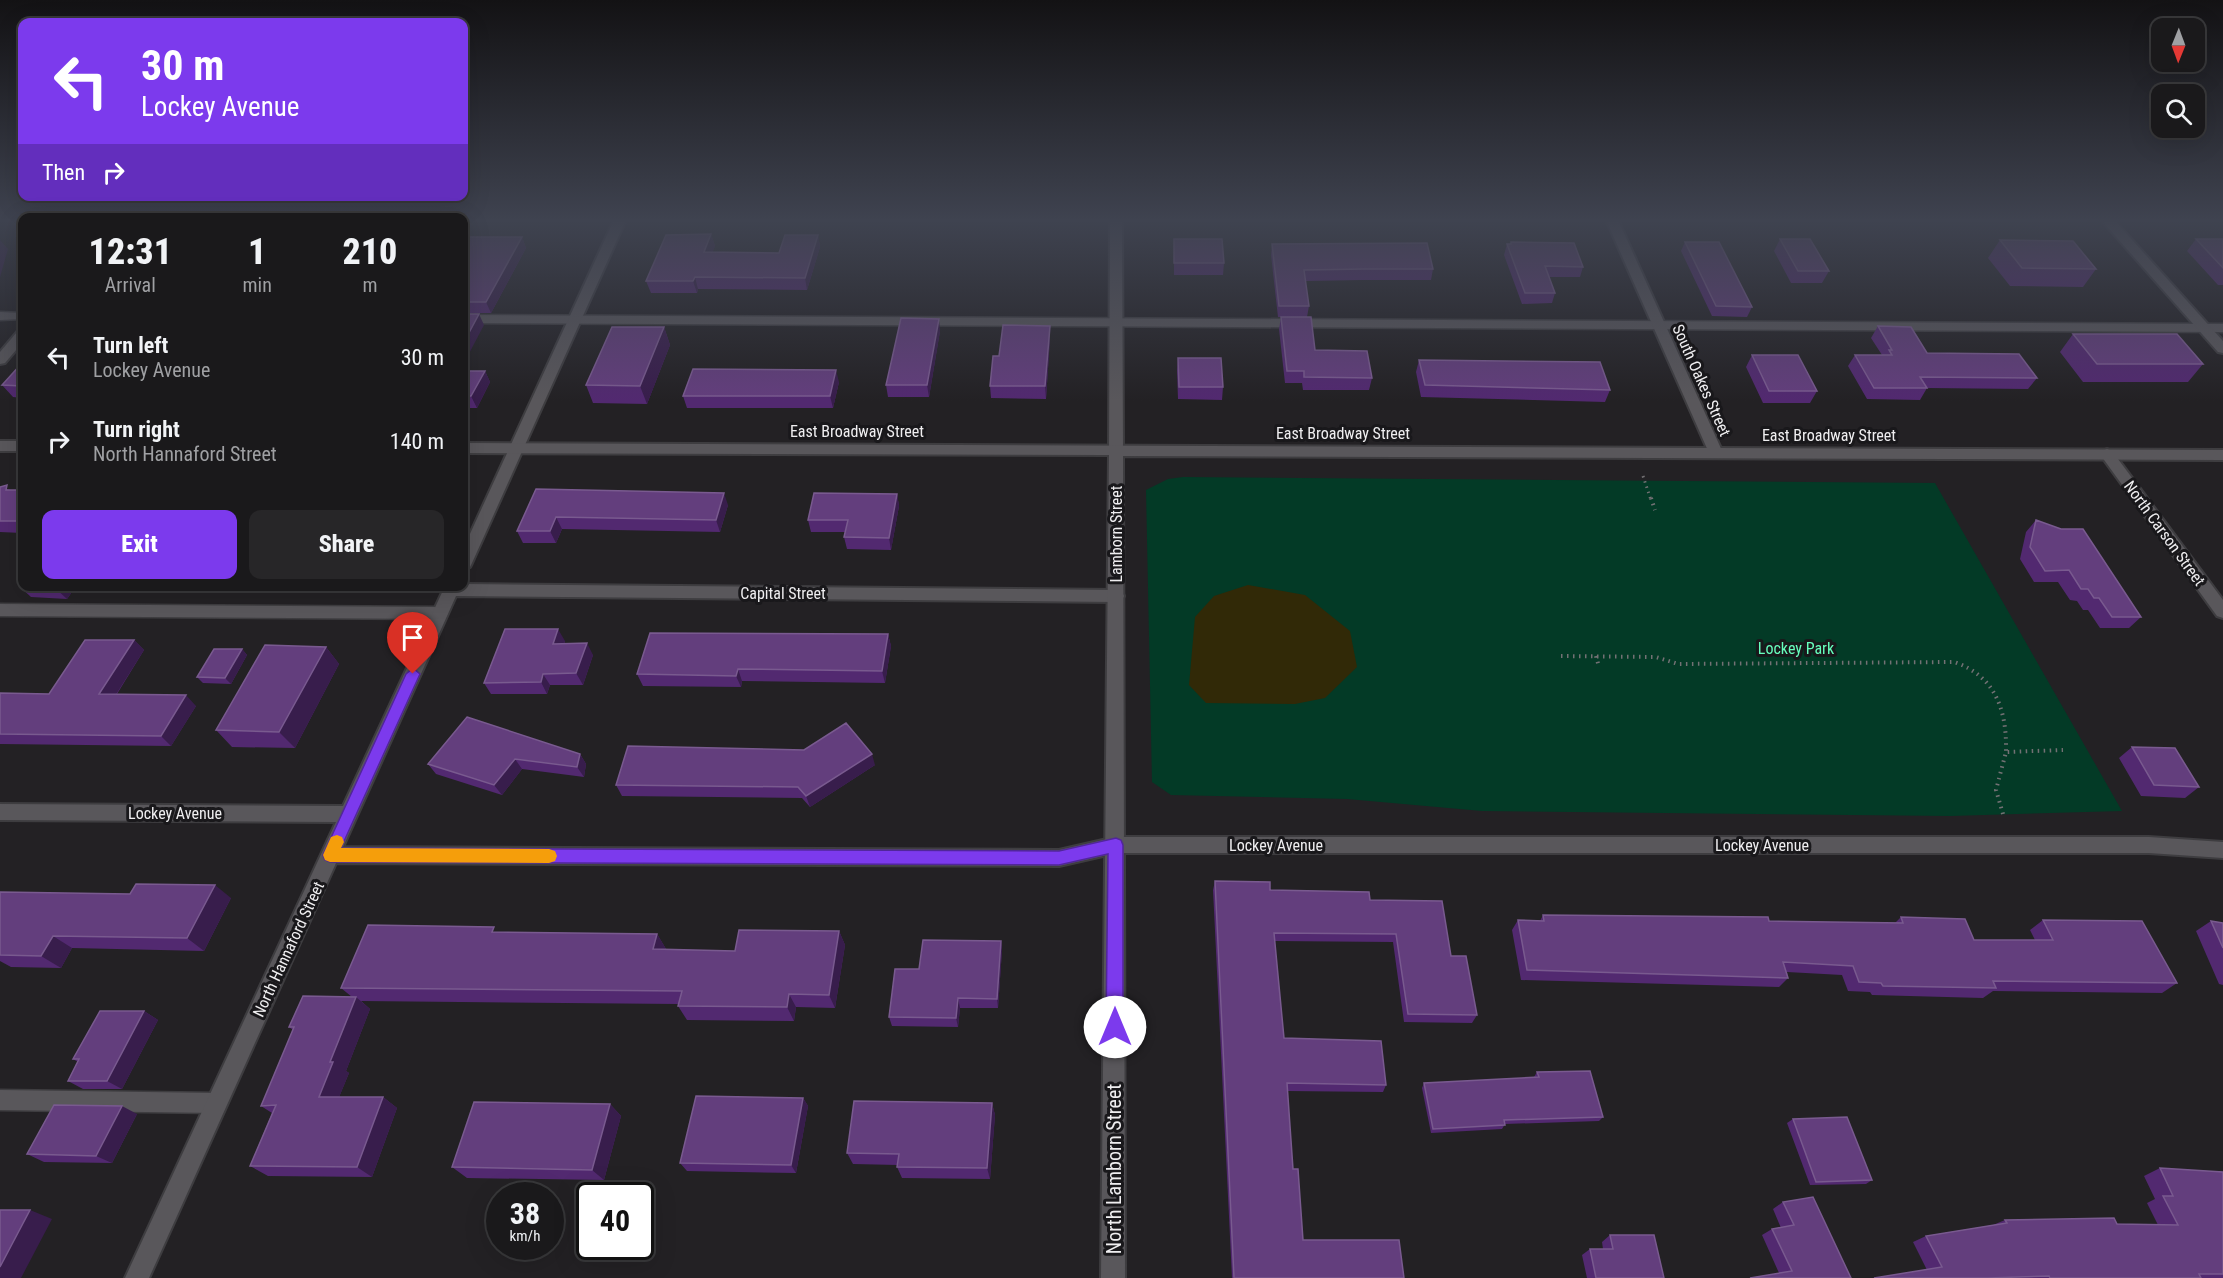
<!DOCTYPE html>
<style>
:root{--surface:#1a191b;--page:#272628;--text:#f1f3f6;--muted:#9fa0a3;--line:#38383a;--accent:#7c3aed}
body{margin:0;font-family:"Roboto Condensed",sans-serif;background:var(--page);color:var(--text);height:100vh;display:flex;flex-direction:column;font-size:22px;white-space:nowrap}
*{box-sizing:border-box;margin:0}
p{font-size:20px;color:var(--muted)}
.icon{flex:none;width:33px;height:33px;fill:none;stroke:currentColor;stroke-width:2;stroke-linecap:round;stroke-linejoin:round}
.map{position:relative;flex:1;overflow:hidden}
.side{position:absolute;left:18px;top:213px;width:450px;height:378px;display:flex;flex-direction:column;background:var(--surface);border-radius:12px;box-shadow:0 6px 24px #0002,0 0 0 2px var(--line)}
.side>*{flex:none}
.hud{position:absolute;left:18px;top:18px;width:450px;height:183px;border-radius:12px;box-shadow:0 6px 24px #0002,0 0 0 2px var(--line);background:#7c3aed;color:#fff;overflow:hidden}
.needle{width:39px;rotate:181deg}
.controls{position:absolute;left:2151px;top:18px;display:grid;gap:12px}
.controls a{display:grid;place-items:center;width:54px;height:54px;border-radius:12px;background:var(--surface);box-shadow:0 6px 24px #0002,0 0 0 2px var(--line);font-size:30px}
.speed{position:absolute;left:486px;top:1182px;display:flex;gap:12px;font-size:30px;font-weight:700;text-align:center}
.speed>*{display:grid;place-content:center;width:78px;height:78px;border-radius:50%;background:var(--surface);box-shadow:0 6px 24px #0002,0 0 0 2px var(--line);line-height:1}
.speed small{font-size:15px;font-weight:400}
.speed .limit{border:3px solid #111;border-radius:9px;background:#fff;color:#111}
.pin{position:absolute;display:grid;place-items:center;width:51px;height:51px;color:#fff;margin:-62px -26px;border-radius:50% 50% 50% 0;rotate:-45deg;box-shadow:0 0 6px #0007}
.pin .icon{rotate:45deg}
.me{position:absolute;width:66px;margin:-33px;rotate:0deg;stroke-linejoin:round;filter:drop-shadow(0 0 4px #0008)}
.turn{display:flex;align-items:center;gap:21px;height:126px;padding:0 24px;font-size:27px}
.turn .icon{width:78px;height:78px;stroke-width:2.5}
.turn b{display:block;font-size:42px;line-height:51px}
.then{display:flex;align-items:center;height:57px;padding:0 24px;background:#0003;gap:12px;font-size:22px}
.eta{display:flex;justify-content:space-evenly;align-items:center;height:102px;text-align:center}
.eta b{font-size:36px;font-weight:800;line-height:42px}
.action{display:flex;gap:12px;margin-top:auto;padding:12px 24px}
.action a{flex:1;height:69px;border-radius:12px;background:var(--accent);color:#fff;font-size:24px;font-weight:800;line-height:69px;text-align:center}
.action a+a{background:var(--page);color:var(--text)}
ul{padding:0;list-style:none}
li{display:flex;align-items:center;gap:18px;height:84px;padding:0 24px}
li div{flex:1}
li b{display:block;font-size:22px}
li em{font-style:normal}
.map>svg:first-child{display:block}
</style>
<div class="map">
<svg width="2223" height="1278" viewBox="0 0 2223 1278">
<rect width="100%" height="100%" fill="#232124"/>
<path fill="#033a26" d="M1183,477L1935,483L2122,811L1950,816L1482,811L1347,799L1171,795L1152,782L1146,490L1168,479Z"/>
<path fill="#312907" d="M1248,585L1305,595L1350,631L1357,667L1325,698L1295,704L1206,703L1189,685L1195,617L1214,596Z"/>
<g fill="none" stroke-linecap="round" stroke-linejoin="round">
<g stroke="#3e3d40" stroke-width="3">
<path id="service" d="M0,312L22,313V319L0,320Z
M464,315L2223,324V332L464,323Z
M0,604L441,607L446,609L448,613L446,617L441,619L0,616Z
M0,1090L217,1093L224,1096L227,1103L224,1110L217,1113L0,1110Z"/>
</g>
<g stroke="#3e3d40" stroke-width="4">
<path id="minor" d="M613,222H625L472,563L470,567L464,569V547Z
M1110,222H1122L1123,450L1116,455L1109,450Z
M1607,222H1619L1723,453L1721,456L1716,458L1709,453Z
M2103,222H2116L2223,341V353L2218,352Z
M22,331V343L5,363L0,364V352L17,332Z
M2107,449L2112,451L2223,600V618L2217,616L2102,457L2100,454L2102,451Z
M464,584L1116,590L1122,592L1124,596L1122,600L1116,602L456,596L343,847L1059,850L1116,837H2149L2223,842V858L2149,853H1116L1059,866L336,863L149,1278H125L336,822L0,820V804L343,806L445,586H464Z"/>
</g>
<g stroke="#3e3d40" stroke-width="4">
<path id="tertiary" d="M0,441H22V451H0Z
M464,443L2223,450V460L1123,456L1125,1278H1101L1109,455L464,453Z"/>
</g>
<path stroke="#737174" stroke-width="3" stroke-dasharray="1.5 4" stroke-linecap="butt" d="M1643,476L1651,500"/>
<path stroke="#737174" stroke-width="4" stroke-dasharray="1.5 4.5" stroke-linecap="butt" d="M1651,498L1655,510
M1561,656L1656,657L1678,664L1954,662C1996,676 2007,711 2006,752
M1596,656L1599,667
M2003,814L1996,790L2006,752L2063,750"/>
<use href="#service" fill="#59575b" fill-rule="evenodd"/>
<use href="#minor" fill="#59575b" fill-rule="evenodd"/>
<use href="#tertiary" fill="#59575b" fill-rule="evenodd"/>
</g>
<path fill="#522970" d="M711,234L715,246L712,252L779,253L818,235L820,247L807,290L698,289L697,293H651L646,281Z
M464,237H522L526,248L491,313H464Z
M1174,239L1224,263L1223,275H1174Z
M1780,239L1829,271L1822,283H1791L1774,251Z
M2196,239H2223V285H2218L2187,251Z
M2000,240L2096,269L2083,287L2010,286L1988,258Z
M1511,242L1583,267L1580,277H1549L1555,293L1552,303L1522,304L1504,255L1507,244H1510Z
M1685,242L1752,307L1747,317L1712,316L1681,251Z
M1272,244L1433,269L1431,280H1362L1305,281L1309,306L1307,317H1278L1271,255Z
M1281,317L1315,350L1372,378L1369,390H1303L1302,383H1285L1279,329Z
M1878,326L1927,353L2037,378L2028,389L1927,388L1920,400L1867,399L1848,366L1855,355H1882L1871,338Z
M664,327L670,345L647,404L593,403L586,385Z
M940,331L929,397H888L886,385Z
M2073,334L2203,364L2188,382H2083L2060,352Z
M1050,338L1046,399L991,398L990,386L999,356Z
M1752,355L1817,391L1810,403H1763L1746,367Z
M1178,358L1223,387L1222,400L1178,399L1177,371Z
M1419,360L1610,390L1605,402L1421,397L1416,372Z
M22,363V398L13,397L2,385Z
M464,371H485L490,382L477,408H464Z
M839,382L833,408H687L683,396Z
M0,487L11,490H22V533L0,532Z
M536,489L728,505L720,532L562,529L556,543H523L517,531Z
M897,494L899,506L891,550L847,549L844,537L845,532H811L808,520Z
M2036,520L2141,617L2129,628H2100L2088,610H2083L2077,601L2070,600L2058,582H2034L2020,559L2026,532Z
M19,586H76L67,599L31,597Z
M888,634L891,646L885,683L742,681L741,687L643,686L637,674Z
M134,640L144,650L117,694L196,706L171,746L0,744V693L49,694Z
M565,641L564,644L593,655L583,685H550L547,694H491L484,683Z
M326,647L339,664L295,748L232,747L216,730Z
M242,649L247,655L231,684L203,683L197,677Z
M2132,747L2199,787L2185,798L2141,796L2119,758Z
M804,750L875,765L810,807L802,798L622,796L616,785Z
M580,754L586,764L584,777L522,769L502,795L436,774L428,764Z
M1215,881L1270,890L1370,900L1477,1015L1472,1023L1404,1022L1393,942L1274,941L1284,1038L1386,1085L1383,1092L1287,1091L1293,1169L1303,1240L1404,1278H1232L1213,890Z
M0,892L231,898L204,951L72,948L61,968L11,967L0,961Z
M1543,915L1769,921L1895,923L1901,917L1974,940H2035L2030,930L2043,920L2177,983L2162,993L1993,991L1983,998L1872,995L1870,992L1848,991L1842,975L1787,972L1788,978L1779,987L1521,980L1512,930L1518,920L1540,921Z
M2211,921L2223,923V985L2219,984L2196,931Z
M839,931L845,945L835,1008L796,1007L794,1021L687,1020L678,1006V1004L361,1001L370,1009L346,1071L349,1073L339,1097H383L397,1108L372,1177L268,1176L250,1166L272,1113L261,1106L293,1030L289,1027L352,997L341,988L498,932L657,934L666,949V950L735,951Z
M1001,941L1002,950L998,1008H960L958,1027L892,1026L889,1017L919,969Z
M144,1011L158,1020L122,1089H83L68,1081L78,1062L73,1059Z
M1537,1072L1603,1117L1599,1121L1505,1124L1502,1129L1431,1133L1422,1088L1424,1083L1534,1078V1077Z
M803,1098L808,1106L796,1173L687,1171L680,1163Z
M992,1103L995,1115L990,1179L902,1178L897,1167L898,1165L853,1164L847,1153Z
M610,1104L621,1116L604,1180L467,1178L452,1167Z
M137,1114L112,1163L44,1162L27,1154Z
M1793,1119L1872,1180L1866,1184L1810,1185L1787,1123Z
M2160,1168L2223,1172V1278H1874L1927,1270L1913,1242L1926,1236L1993,1225L2005,1220L2158,1225L2147,1203L2155,1199L2144,1176Z
M1783,1202L1851,1278L1779,1273L1762,1235L1772,1229L1781,1228L1773,1209Z
M1610,1235L1664,1278H1587L1582,1255L1590,1249H1603L1602,1242Z"/>
<path fill="#381d4c" d="M711,234L715,246L708,264L704,252Z
M818,235L820,247L807,290L805,278Z
M522,237L526,248L491,313L486,302Z
M0,240L8,249L0,277Z
M695,277L698,289L697,293L693,281Z
M479,314L484,325L464,363V342Z
M939,319L940,331L929,397L927,385Z
M1050,326V338L1046,399L1045,386Z
M664,327L670,345L647,404L640,386Z
M836,370L839,382L833,408L830,396Z
M485,371L490,382L477,408L471,396Z
M724,493L728,505L720,532L716,520Z
M897,494L899,506L891,550L889,538Z
M556,517L562,529L556,543L550,531Z
M56,586H76L67,599L55,588Z
M558,629L565,641L559,655L553,644Z
M888,634L891,646L885,683L882,671Z
M134,640L144,650L110,704L99,694Z
M587,643L593,655L583,685L576,673Z
M326,647L339,664L295,748L279,732Z
M242,649L247,655L231,684L225,678Z
M738,669L742,681L741,687L736,676Z
M543,674L550,685L547,694L541,682Z
M186,695L196,706L171,746L161,736Z
M580,754L586,764L584,777L577,767Z
M872,754L875,765L810,807L806,796Z
M515,759L522,769L502,795L494,785Z
M215,885L231,898L204,951L187,938Z
M839,931L845,945L835,1008L829,995Z
M657,934L666,949L662,964L653,949Z
M53,936L72,948L61,968L41,956Z
M1001,941L1002,950L998,1008L997,999Z
M789,994L796,1007L794,1021L787,1007Z
M356,997L370,1009L346,1071L349,1073L335,1107L319,1097L330,1062Z
M958,998L960,1008L958,1027L956,1018Z
M144,1011L158,1020L122,1089L107,1081Z
M383,1097L397,1108L372,1177L357,1167Z
M803,1098L808,1106L796,1173L791,1165Z
M992,1103L995,1115L990,1179L987,1168Z
M610,1104L621,1116L604,1180L592,1170Z
M122,1106L137,1114L112,1163L96,1156Z
M30,1210L52,1219L21,1278H0V1267Z"/>
<path fill="#633e7d" stroke="#795a8f" stroke-width="1.5" d="M711,234L704,252L779,253L785,235H818L805,278L695,277L693,281H646L666,235Z
M464,237H522L486,302H464Z
M1174,239H1222L1224,263H1174Z
M1780,239H1810L1829,271H1798Z
M2196,239H2223V268Z
M2000,240L2073,241L2096,269L2022,268Z
M1511,242L1574,243L1583,267L1545,266L1555,293H1525L1507,244H1511Z
M1685,242H1719L1752,307L1716,306Z
M1427,243L1433,269H1365L1304,270L1309,306H1279L1272,244Z
M464,314H479L464,342Z
M1281,317H1311L1315,350L1367,351L1372,378L1304,377V371H1287Z
M901,318L939,319L927,385H886Z
M1003,325L1050,326L1045,386H990L993,356H999Z
M1878,326L1911,327L1927,353L2019,354L2037,378L1920,377L1927,388H1874L1855,355H1892L1889,350H1892Z
M612,327H664L640,386L586,385Z
M2073,334H2177L2203,364H2097Z
M1752,355H1798L1817,391H1769Z
M1178,358H1221L1223,387H1179Z
M1419,360L1600,362L1610,390L1425,385Z
M22,363V386L2,385Z
M693,369L836,370L830,396H683Z
M464,371H485L471,396H464Z
M7,485L6,490H22V521H0V487Z
M536,489L724,493L716,520L556,517L550,531H517Z
M814,493L897,494L889,538L844,537L848,520H808Z
M2036,520L2061,529H2083L2141,617H2112L2099,598H2094L2088,589H2081L2069,570L2045,571L2030,547Z
M30,586H56L55,588Z
M505,629H558L553,644L587,643L576,673L543,674L541,682L484,683Z
M650,633L888,634L882,671L738,669L736,676L637,674Z
M85,640H134L99,694L186,695L161,736L0,734V693L49,694Z
M265,645L326,647L279,732L216,730Z
M214,649H242L225,678L197,677Z
M467,717L580,754L577,767L515,759L494,785L428,764Z
M846,723L872,754L806,796L798,787L616,785L628,746L804,750Z
M2132,747L2175,748L2199,787L2154,785Z
M1215,881L1270,882V890L1369,892L1370,900L1442,901L1451,956H1466L1477,1015L1408,1014L1396,934L1274,933L1284,1038L1381,1041L1386,1085L1287,1083L1293,1169H1298L1303,1240H1399L1404,1278H1234Z
M136,884L215,885L187,938L53,936L41,956L0,955V892L130,894Z
M1543,915L1768,917L1769,921L1903,923L1901,917L1965,919L1974,940H2053L2043,920L2142,921L2177,983L1993,981L1996,988L1883,986L1881,983L1859,982L1853,966L1783,962L1788,978L1527,970L1518,920L1544,921Z
M2211,921L2223,923V948Z
M368,925L494,927L492,932L657,934L653,949L735,951L739,930L839,931L829,995L789,994L787,1007L678,1006L682,991L341,988Z
M923,940L1001,941L997,999L958,998L956,1018L889,1017L895,969H919Z
M303,996L356,997L330,1062H333L319,1097H383L357,1167L250,1166L276,1105L261,1106L294,1027H289Z
M100,1011H144L107,1081H68L79,1059H73Z
M1590,1071L1603,1117L1504,1120L1505,1125L1433,1129L1424,1083L1539,1077L1537,1072Z
M696,1096L803,1098L791,1165L680,1163Z
M854,1101L992,1103L987,1168L897,1167L899,1154L847,1153Z
M474,1102L610,1104L592,1170L452,1167Z
M54,1105L122,1106L96,1156L27,1154Z
M1847,1117L1872,1180L1816,1182L1793,1119Z
M2160,1168L2223,1172V1274H2199L2201,1278H2050L2049,1276L1988,1278H1874L1942,1267L1926,1236L2007,1223L2005,1220L2114,1218L2117,1224L2178,1225L2163,1196H2173Z
M1813,1197L1851,1278H1750L1792,1271L1772,1229L1794,1225L1783,1202Z
M0,1210H30L0,1267Z
M1610,1235H1654L1664,1278H1596L1590,1249H1613Z"/>
<linearGradient id="sky" x2="0" y2="1"><stop stop-color="#131214"/><stop offset="0.55" stop-color="#3f4350"/><stop offset="1" stop-color="#3f4350" stop-opacity="0"/></linearGradient>
<rect width="2223" height="401" fill="url(#sky)"/>
<path fill="#7c3aed" stroke="#51269a" stroke-width="1.5" d="M413,668L420,674L341,848L1059,851L1116,838L1121,840L1123,845V1027L1121,1033L1115,1036L1109,1033L1106,1027L1108,854L1059,865L330,862L325,860L323,855L406,674Z"/>
<path fill="#f59e0b" d="M337,835L342,837L344,842L341,848L549,849L555,851L557,856L555,861L549,863L330,862L325,860L323,855L331,837Z"/>
<g text-anchor="middle" stroke-width="6" stroke-linejoin="round" paint-order="stroke">
<g font-size="16" fill="#efeef0" stroke="#19181b">
<text transform="translate(1702 380) rotate(66)" y="6">South Oakes Street</text>
<text x="857" y="437">East Broadway Street</text>
<text x="1343" y="439">East Broadway Street</text>
<text x="1829" y="441">East Broadway Street</text>
<text transform="translate(2165 533) rotate(54)" y="6">North Carson Street</text>
<text transform="translate(1116 534) rotate(-90)" y="6">Lamborn Street</text>
<text x="783" y="599">Capital Street</text>
<text x="175" y="819">Lockey Avenue</text>
<text x="1276" y="851">Lockey Avenue</text>
<text x="1762" y="851">Lockey Avenue</text>
<text transform="translate(288 949) rotate(-65)" y="6">North Hannaford Street</text>
</g>
<g font-size="16" fill="#66febd" stroke="#19181b">
<text x="1796" y="654">Lockey Park</text>
</g>
<g font-size="20" fill="#efeef0" stroke="#19181b">
<text transform="translate(1114 1169) rotate(-90)" y="7">North Lamborn Street</text>
</g>
</g>
</svg>
<div class="controls">
<a><svg class="needle" viewBox="-14 -14 28 28"><path d="M0-13l5 13h-10z" fill="#e53935"/><path d="M0 13l5-13h-10z" fill="#9fa0a3"/></svg></a>
<a><svg class="icon" aria-label="search" viewBox="0 0 24 24"><circle cx="10" cy="10" r="6"/><path d="M15 15l6 6"/></svg></a>
</div>
<div class="speed"><div>38<small>km/h</small></div><div class="limit">40</div></div>
<div class="pin" style="left:413px;top:674px;background:#d93025"><svg class="icon" aria-label="arrive" viewBox="0 0 24 24"><path d="M6 21V4h12l-3 4 3 4H6"/></svg></div>
<svg class="me" style="left:1115px;top:1027px" viewBox="-20 -20 40 40"><circle r="19" fill="#fff"/><path d="M0-13L10 11 0 6-10 11z" fill="#7c3aed"/></svg>
<div class="hud">
<div class="turn"><svg class="icon" aria-label="left" viewBox="0 0 24 24"><path d="M17 20v-9H6M10 6l-5 5 5 5"/></svg><div><b>30 m</b>Lockey Avenue</div></div>
<div class="then">Then<svg class="icon" aria-label="right" viewBox="0 0 24 24"><path d="M7 20v-9h11M14 6l5 5-5 5"/></svg></div>
</div>
<section class="side">
<div class="eta">
<div><b>12:31</b><p>Arrival</p></div>
<div><b>1</b><p>min</p></div>
<div><b>210</b><p>m</p></div>
</div>
<ul>
<li><svg class="icon" aria-label="left" viewBox="0 0 24 24"><path d="M17 20v-9H6M10 6l-5 5 5 5"/></svg><div><b>Turn left</b><p>Lockey Avenue</p></div><em>30 m</em></li>
<li><svg class="icon" aria-label="right" viewBox="0 0 24 24"><path d="M7 20v-9h11M14 6l5 5-5 5"/></svg><div><b>Turn right</b><p>North Hannaford Street</p></div><em>140 m</em></li>
</ul>
<div class="action"><a>Exit</a><a>Share</a></div>
</section>
</div>
